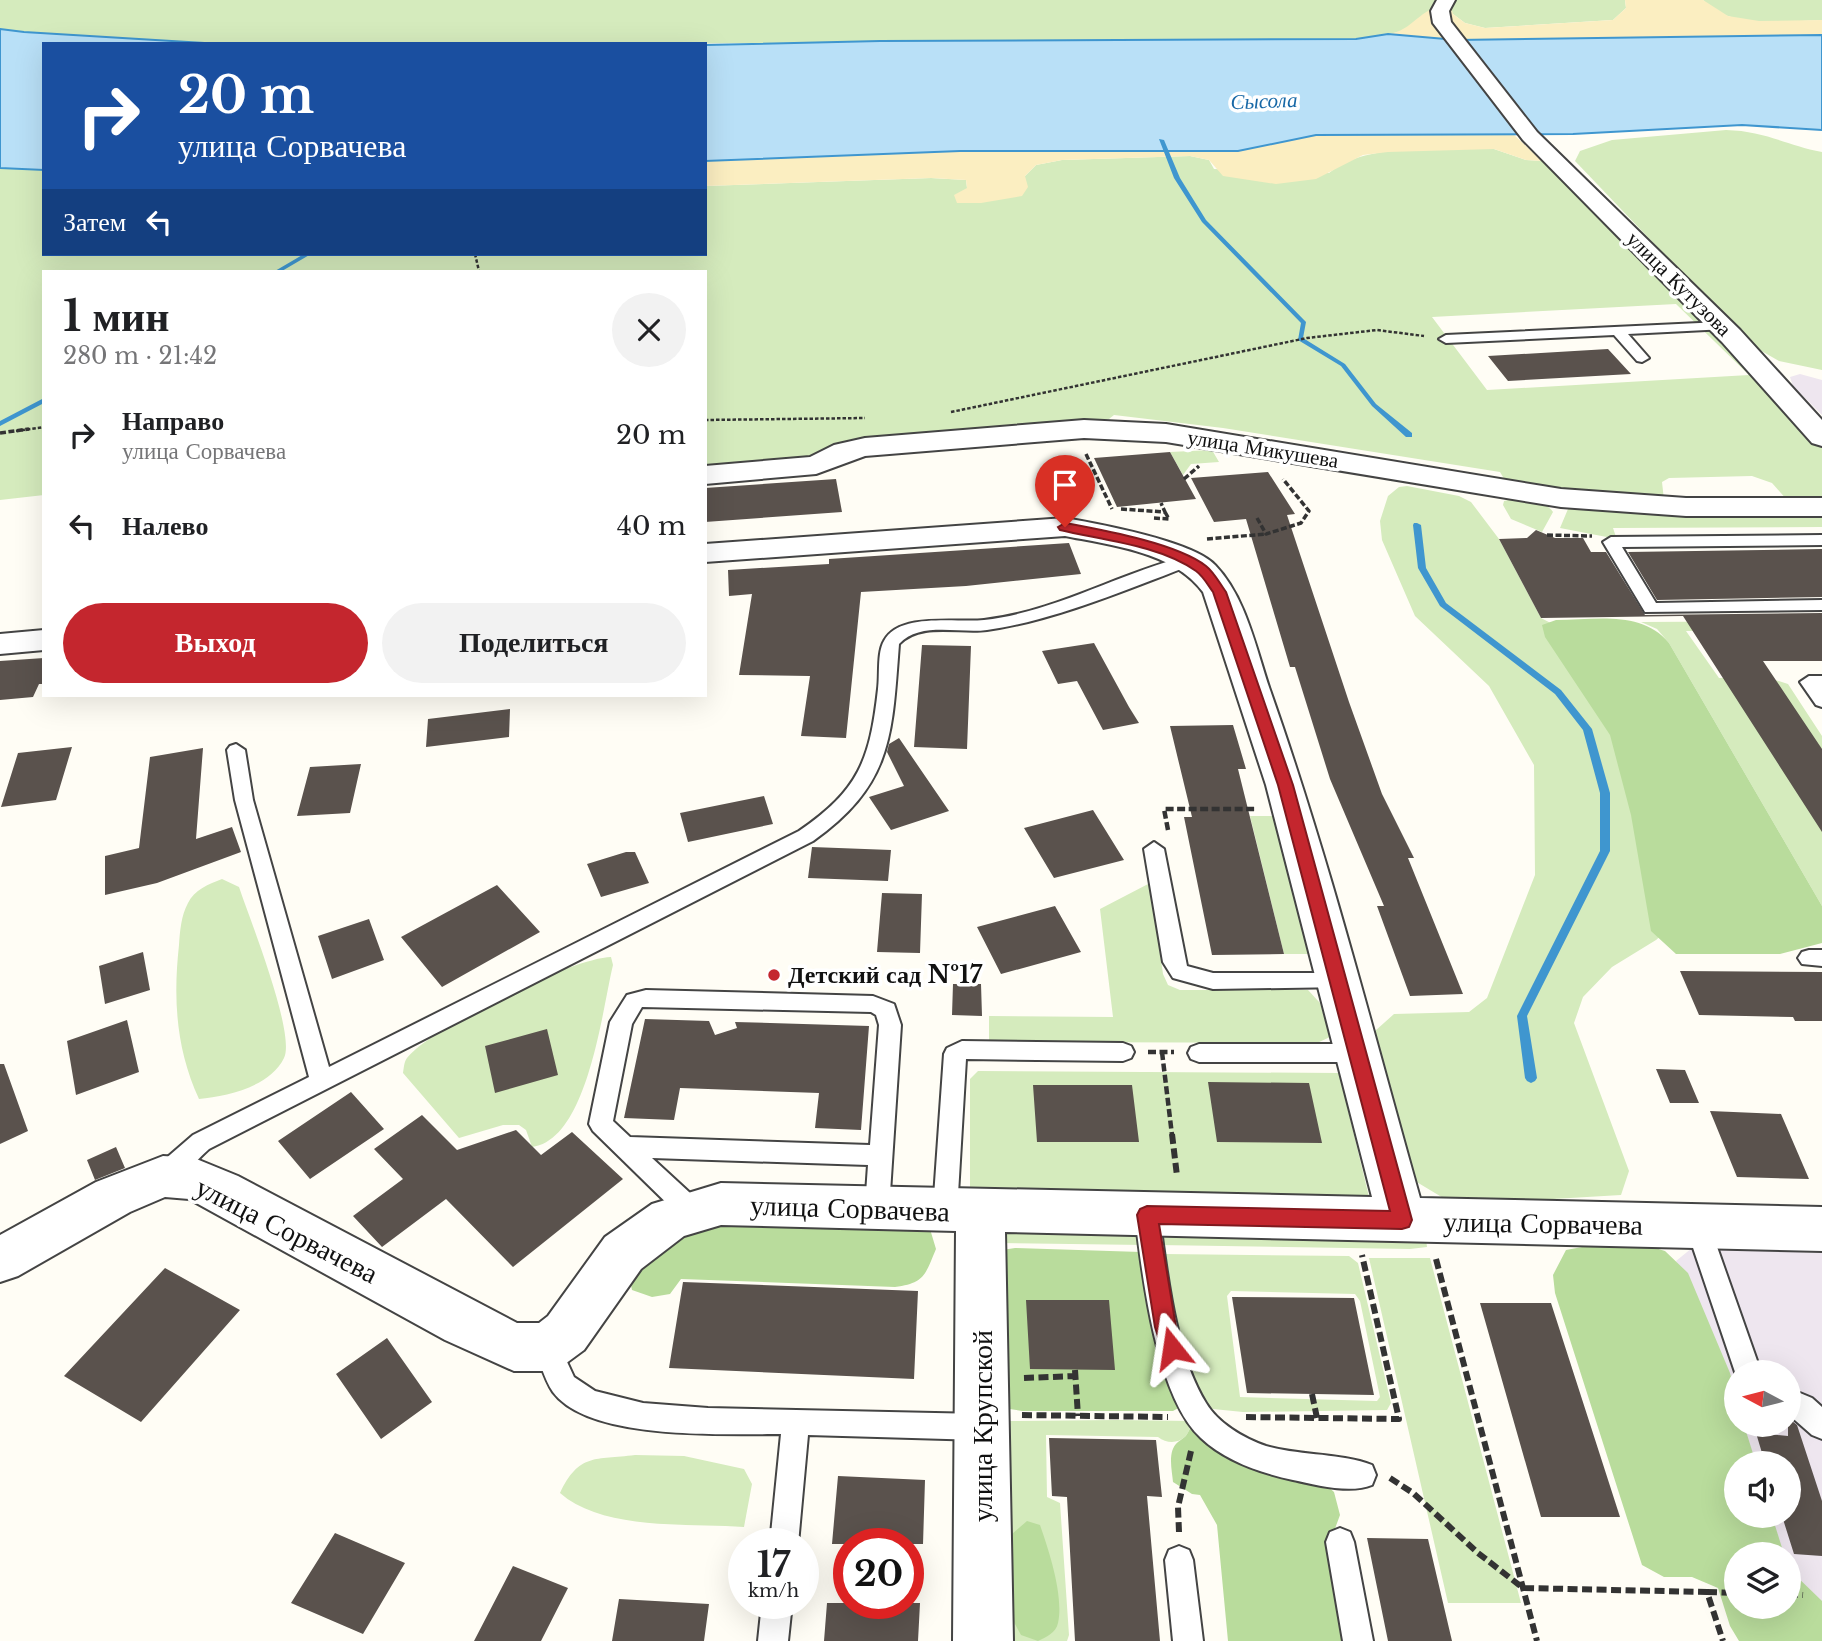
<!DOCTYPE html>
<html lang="ru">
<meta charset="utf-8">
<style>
:root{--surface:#fff;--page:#f2f2f2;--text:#202124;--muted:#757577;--accent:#c4262e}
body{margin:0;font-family:"Libre Baskerville",serif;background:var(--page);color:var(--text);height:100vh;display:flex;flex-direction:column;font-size:26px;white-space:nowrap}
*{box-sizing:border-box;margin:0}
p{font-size:23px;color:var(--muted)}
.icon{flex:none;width:38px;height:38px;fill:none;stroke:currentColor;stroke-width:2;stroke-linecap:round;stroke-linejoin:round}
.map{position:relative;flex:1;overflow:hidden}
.side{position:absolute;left:42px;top:270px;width:665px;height:427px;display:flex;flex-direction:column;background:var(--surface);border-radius:0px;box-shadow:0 7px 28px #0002}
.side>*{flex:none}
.hud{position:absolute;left:42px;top:42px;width:665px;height:214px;border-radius:0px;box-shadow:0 7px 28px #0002;background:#1a4fa0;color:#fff;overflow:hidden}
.needle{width:46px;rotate:277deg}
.tools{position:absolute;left:1724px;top:1360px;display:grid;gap:14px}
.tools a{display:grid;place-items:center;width:77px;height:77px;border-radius:50%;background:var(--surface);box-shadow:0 7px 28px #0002;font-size:35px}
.speed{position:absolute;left:728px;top:1528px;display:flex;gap:14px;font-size:35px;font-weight:700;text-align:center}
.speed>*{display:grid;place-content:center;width:91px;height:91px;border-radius:50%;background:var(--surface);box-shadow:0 7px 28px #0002;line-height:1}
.speed small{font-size:18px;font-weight:400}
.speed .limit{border:10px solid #d22;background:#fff;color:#111}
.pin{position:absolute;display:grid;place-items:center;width:60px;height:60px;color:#fff;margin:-72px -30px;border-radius:50% 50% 50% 0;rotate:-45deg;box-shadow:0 0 7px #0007}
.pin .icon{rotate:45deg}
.me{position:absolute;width:77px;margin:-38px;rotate:345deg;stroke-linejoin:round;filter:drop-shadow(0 0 5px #0008)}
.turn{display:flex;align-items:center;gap:24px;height:147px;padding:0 21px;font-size:32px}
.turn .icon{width:91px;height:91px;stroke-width:2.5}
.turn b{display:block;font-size:49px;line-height:60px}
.then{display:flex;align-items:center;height:66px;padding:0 21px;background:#0003;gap:14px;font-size:26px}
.round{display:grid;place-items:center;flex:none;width:74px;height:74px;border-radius:37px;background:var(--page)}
.head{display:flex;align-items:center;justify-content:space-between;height:119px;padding:0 21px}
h1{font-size:42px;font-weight:700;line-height:52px}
.cta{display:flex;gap:14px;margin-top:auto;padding:14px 21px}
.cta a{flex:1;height:80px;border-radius:42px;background:var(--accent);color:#fff;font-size:28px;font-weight:700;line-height:80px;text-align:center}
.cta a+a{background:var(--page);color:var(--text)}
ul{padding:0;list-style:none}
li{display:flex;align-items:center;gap:21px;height:91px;padding:0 21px}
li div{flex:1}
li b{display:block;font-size:26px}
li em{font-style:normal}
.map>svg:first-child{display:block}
</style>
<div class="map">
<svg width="1822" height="1641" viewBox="0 0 1822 1641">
<rect width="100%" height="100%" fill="#fffdf5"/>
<path fill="#eee6ef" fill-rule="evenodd" d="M1800,374L1822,380V415L1793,386L1790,377Z
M1692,1248L1822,1253V1641L1789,1589L1788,1554H1777L1763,1516H1788V1463H1746L1676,1261ZM1736,1372H1788V1424H1736Z"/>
<path fill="#d5ebbd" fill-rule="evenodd" d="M0,0H1625L1626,8L1613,20L1485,28L1465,23L1453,14L1400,32L1356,39C1074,40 792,44 511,44C341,44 169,50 0,29Z
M1703,0H1822V20C1787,21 1729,30 1703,0Z
M1726,130C1765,131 1786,145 1822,152V370L1779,361L1751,345L1575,161L1580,151L1612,140Z
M1494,149L1526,160L1542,161L1822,436V504L1789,502L1772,483L1752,476L1669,478L1662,482L1664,500L1658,502L1506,482L1500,472L1223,428L1114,415L1109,419L852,441L820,450L811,456L705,466V271H44V495L0,500V168L44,170V254H705V186L931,178L966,180L967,188L1025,176L1036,165L1062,160L1190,156L1209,160L1214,169L1329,173C1367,141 1446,150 1494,149ZM1676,304L1749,375L1487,390L1432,317Z
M1212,450L1219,462L1191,464L1183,475L1170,452Z
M1407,486L1459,496L1471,502L1499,539L1541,618L1620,659L1708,895L1656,940L1612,967L1583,997L1574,1023L1629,1171L1621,1195L1553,1199H1445L1415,1181L1375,1031L1394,1014L1469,1012L1487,998L1535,875L1534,765L1489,686L1415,616L1382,540L1380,521L1388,496L1399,487Z
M1513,499C1527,501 1545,500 1553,512L1542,532L1511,519L1503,505L1504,501Z
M1573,508L1674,515H1822V527L1613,528L1616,537L1612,538L1560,528L1568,509Z
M1822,621V630L1686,631L1719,678H1769L1788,684L1822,736V906L1669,643L1657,629L1641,622Z
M1250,816H1279L1314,954H1284Z
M222,879L239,887C249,917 296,1034 284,1058C270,1087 227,1096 199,1099C176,1049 173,999 179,945C180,931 181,916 188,903C194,890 209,884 222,879Z
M1150,883L1163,974L1168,985L1180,990H1308L1320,1003L1330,1037L1317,1043L989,1042V1016L1113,1017L1100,909Z
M611,957L613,965C602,1010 588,1140 532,1147L526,1130L519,1125H503L459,1138L403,1073C404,1067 404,1062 407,1058C432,1027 571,958 611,957Z
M978,1071L1339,1073L1370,1201L970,1190V1079Z
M1138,1221L1144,1245L998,1243L988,1225Z
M1157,1225L1425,1231L1427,1247L1410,1249L1158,1245Z
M1164,1254L1349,1256L1358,1263L1391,1403L1387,1410L1243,1412L1203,1408L1168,1314ZM1231,1291L1355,1294L1360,1301L1380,1397L1377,1401L1240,1397L1227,1296Z
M1369,1258H1430L1521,1603H1448Z
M1118,1420L1190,1421C1192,1440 1172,1448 1158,1437L1046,1435L1047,1497L1060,1503L1069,1635L1067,1641H997L1005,1421Z
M635,1455L684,1456L744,1469L752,1484L744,1527C689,1523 603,1531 560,1493C579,1453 595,1460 635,1455Z"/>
<path fill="#b9dc9c" d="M1556,620C1595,620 1642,610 1669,643L1822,906V943L1780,954H1676L1651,931L1631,815L1610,735L1545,637L1542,625Z
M728,1216L930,1229L936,1249C925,1275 925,1283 895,1287L681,1279L670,1294L652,1297L632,1290L629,1276L677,1229Z
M1642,1244L1665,1251L1688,1273L1730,1373L1736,1396V1424L1744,1425L1756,1463H1736V1516H1772L1784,1554H1736V1606H1788L1789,1569L1822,1601V1641H1739L1730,1626L1718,1588L1692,1577H1664L1642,1565L1555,1293L1553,1275L1566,1250L1593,1245Z
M1015,1248L1141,1252L1180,1407L1173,1411H1022L1003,1408L1002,1250Z
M1190,1428L1324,1483L1334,1492L1340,1515L1333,1534L1347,1641H1228L1217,1525L1200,1495L1192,1494L1173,1482C1172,1470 1167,1451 1178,1442C1185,1437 1187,1436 1190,1428Z
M1027,1521L1040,1525C1049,1551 1064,1596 1058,1623C1056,1633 1046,1637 1038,1641L1021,1635L1010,1615L1007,1560L1012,1534Z"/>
<path fill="#fbeec1" d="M1625,0H1703L1728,16L1759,21L1822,20V35L1457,40L1388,34C1415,31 1423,1 1451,7L1453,14L1465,23L1485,28L1613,20L1626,8Z
M1439,133L1513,134L1542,161L1526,160L1494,149L1388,152L1363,155L1316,179L1276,184L1223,176L1209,160L1190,156L1062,160L1036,165L1025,176L1028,187L1022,196L981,203H957L954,195L967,188L966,180L931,178L705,186V161L722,159L960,151H1238L1316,135Z"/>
<path fill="#b9e0f7" stroke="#3f96cf" stroke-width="2" d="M0,29L24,32L221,44H44V170L0,168Z
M1388,34L1457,40L1822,35V130L1742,125L1573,134L1316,135L1238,151H960L705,161V45L880,41L1356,39Z"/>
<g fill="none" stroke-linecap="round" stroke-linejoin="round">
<path fill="#3f96cf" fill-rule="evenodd" d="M1159,139L1164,140L1180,178L1206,220L1306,322L1303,338L1345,364L1376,404L1412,433V437H1406L1372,406L1341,366L1298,340L1301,323L1202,222L1174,178Z
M304,254H311L282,271H275Z
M44,398V403L0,426V421Z
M1414,523H1417L1421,525L1426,568L1446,603L1561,690L1592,729L1610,793V851L1527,1016L1537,1078L1535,1081L1531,1083L1527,1081L1525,1078L1517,1016L1600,851V793L1583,730L1555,694L1440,606L1418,568L1413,525Z"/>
</g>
<path fill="#5a524d" d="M1608,349L1631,374L1508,381L1488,356Z
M1170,452L1196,499L1117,507L1094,458Z
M1268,472L1295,514L1287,515L1349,702L1382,794L1414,858H1408L1463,994L1410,996L1377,906H1384L1330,779L1295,667H1290L1246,519L1214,522L1191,478Z
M836,479L842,512L705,522V488Z
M1536,530L1555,538H1583L1591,552H1606L1645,615L1822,613V661H1763L1822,749V832L1683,616L1541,618L1499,539L1527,538Z
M1069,543L1081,574L966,586L861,592L846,738L801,736L810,676L739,675L752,594L729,596L728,570L829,564V559Z
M1822,549V597L1657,600L1628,552Z
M1094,643L1129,707L1139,723L1103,730L1077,681L1058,684L1042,651Z
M922,645L971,646L967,749L914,747Z
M44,658V684H39L33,697L0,700V661Z
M510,709L509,737L426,747L428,719Z
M1233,725L1246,769H1238L1284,954L1212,955L1184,817H1192L1170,726Z
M899,738L949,811L891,830L869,797L904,786L887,752L889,744Z
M72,747L56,800L1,807L18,753Z
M203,748L196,839L232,827L241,852L157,883L105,895V856L139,848L150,757Z
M361,764L350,813L297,816L310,767Z
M764,796L773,824L688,842L680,813Z
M1093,810L1124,860L1054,878L1024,828Z
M812,847L891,850L888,881L808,878Z
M626,852H635L649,883L601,897L587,864Z
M497,885L540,932L442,987L401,937Z
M882,893L922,894L920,953L877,952Z
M1055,906L1081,952L1001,974L977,927Z
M369,919L384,960L332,979L318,936Z
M143,952L150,990L105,1004L99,966Z
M1680,971L1822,972V1021H1795L1793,1017L1699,1015Z
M953,984H981L982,1016L952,1015Z
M645,1019L709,1021L715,1035L737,1028L735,1022L869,1026L861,1130L815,1128L819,1093L680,1088L674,1120L624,1118Z
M127,1020L139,1072L76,1095L67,1041Z
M547,1029L558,1075L495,1093L485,1046Z
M0,1064H4L28,1131L0,1144Z
M1656,1069L1685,1070L1699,1103H1670Z
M1208,1082L1309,1083L1322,1143L1217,1142Z
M1033,1085H1132L1139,1142H1037Z
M351,1092L384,1129L310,1179L278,1141Z
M1710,1111L1781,1114L1809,1179L1737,1177Z
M422,1115L457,1150L516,1130L541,1155L572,1132L623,1179L513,1267L446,1199L382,1247L353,1216L403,1179L374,1149Z
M116,1147L125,1168L95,1180L87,1160Z
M165,1268L240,1310L141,1422L64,1376Z
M683,1282L918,1291L914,1379L669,1368Z
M1232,1297L1354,1298L1374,1395L1247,1393Z
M1026,1300H1109L1115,1370L1030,1369Z
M1480,1303H1551L1620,1517H1541Z
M387,1338L432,1402L381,1439L336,1374Z
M1788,1418L1797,1425L1822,1501V1556L1794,1554L1782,1516H1788V1463H1765L1756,1433L1788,1436Z
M1049,1438L1156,1440L1162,1497L1147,1496L1160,1641H1075L1067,1497L1052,1496Z
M838,1476L925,1480L923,1544H832Z
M335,1533L405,1563L363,1634L291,1603Z
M1367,1538L1428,1539L1452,1641H1388Z
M513,1566L568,1588L541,1641H474Z
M619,1599L709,1604L704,1641H612Z
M827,1603H920L918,1641H824Z"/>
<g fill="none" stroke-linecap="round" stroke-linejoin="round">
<g stroke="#444" stroke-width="4">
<path id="service" d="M1721,322L1727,326L1726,329L1628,334L1649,358L1642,362L1637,361L1614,335L1446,343L1439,339L1446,335Z
M1822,535V545L1622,547L1656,603L1822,600V610L1645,612L1603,542L1611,537Z
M1188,556L1194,558V564C1131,588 1053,621 987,630C960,634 920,621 899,644C892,735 893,784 813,841L209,1149C195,1161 175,1188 156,1181L152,1174L156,1167L193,1135L309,1077L235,800L227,750L230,746L236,744L245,750L253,800L329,1067L799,831C859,790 870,760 878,689C880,675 877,653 884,641C899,612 957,623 984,620C1055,612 1119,573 1188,556Z
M1809,676H1822V707L1816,705L1800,682Z
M1154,842L1164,849L1187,966L1213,973H1338L1346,975L1349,981L1346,987L1213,989L1173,978L1163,962L1144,849Z
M1809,950H1822V966L1802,964L1798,958L1802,952Z
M646,990L873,996L894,1004L901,1025L889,1208L886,1215L877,1219L868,1215L865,1208L868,1165L652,1158L702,1204L705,1212L702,1220L693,1223L684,1220L593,1131L589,1124L610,1022L627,995ZM642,1007L871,1012L876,1015L879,1025L870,1145L630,1137L613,1121L632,1024Z
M962,1041L1123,1043L1131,1046L1134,1052L1131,1058L1123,1061L966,1059L957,1211L954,1219L945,1222L936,1219L933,1211L944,1054L947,1048Z
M1199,1044H1357L1365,1047L1368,1053L1365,1059L1357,1062H1199L1191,1059L1188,1053L1191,1047Z
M1147,1204L1156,1207L1159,1215C1167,1272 1175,1353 1206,1403C1218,1423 1243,1438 1266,1446C1300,1456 1341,1453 1372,1465L1376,1475L1372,1485C1350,1494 1316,1485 1293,1480C1261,1473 1225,1461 1201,1438C1156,1397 1142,1274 1135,1215L1138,1207Z
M1698,1216L1707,1219L1710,1227L1761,1372H1736V1375L1735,1372L1686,1227L1689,1219Z
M547,1335L556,1338L574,1377L595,1391L643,1403L708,1408L981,1414L991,1418L995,1427L991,1436L981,1440L808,1435L798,1544H770L781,1434C726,1434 589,1441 553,1392C544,1379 540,1361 534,1347L538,1338Z
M1788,1388L1812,1398L1822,1407V1439L1812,1435L1788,1414Z
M1340,1528L1350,1532L1354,1542L1373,1641H1343L1326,1542L1330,1532Z
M1179,1546L1189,1550L1193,1560L1203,1641H1173L1165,1560L1169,1550Z
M762,1603H792L788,1641H758Z"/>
</g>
<g stroke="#444" stroke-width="4">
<path id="minor" d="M1437,0H1455L1449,11L1451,22L1537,132L1740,330L1822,420V446L1812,443L1722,342L1523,140L1433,23L1431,11Z
M1084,420L1166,424L1561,489L1686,498H1822V516H1686L1561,507L1166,442L1084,438L865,456L816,474L705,484V466L810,457L834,445L865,438Z
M1065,518C1099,524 1193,541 1215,565C1246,597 1256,649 1270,690C1329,857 1372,1028 1420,1198L1822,1207V1251L1005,1232L1013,1641H953L956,1231L721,1225L684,1236L641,1269L584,1350L565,1364L547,1371H514L445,1340L189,1199L165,1197L130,1212L18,1276L0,1282V1235L96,1182L163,1156L194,1158L238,1176L517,1323H539L548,1316L605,1237L652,1204L721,1183L1372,1197L1266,785L1203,592C1174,552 1111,545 1065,536L705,562V544Z
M44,630V650L0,654V634Z"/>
</g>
<path stroke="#333" stroke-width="2.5" stroke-dasharray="3.5 2" stroke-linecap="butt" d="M475,254L479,271
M951,412L1307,338L1377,330L1424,336
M705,420L865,418
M16,431L44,427"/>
<path stroke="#333" stroke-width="3.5" stroke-dasharray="6 2.5" stroke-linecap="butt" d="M0,433L29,429
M1086,454L1112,509
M1184,479L1199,466
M1121,509L1165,512L1161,503
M1154,518L1169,519L1165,512
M1257,518L1266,534L1301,523L1309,511L1283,479
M1547,535L1592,536
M1207,539L1266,534"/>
<path stroke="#333" stroke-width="4.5" stroke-dasharray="8 3.5" stroke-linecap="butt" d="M1168,830L1164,809H1256
M1148,1052H1174
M1162,1052L1172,1135"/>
<path stroke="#333" stroke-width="6" stroke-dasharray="10 4.5" stroke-linecap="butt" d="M1172,1134L1177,1176
M1436,1259L1537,1641
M1075,1370L1078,1416
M1024,1378L1076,1376
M1312,1394L1317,1418
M1022,1415L1168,1417
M1246,1417L1399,1419L1362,1255
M1390,1478L1413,1493L1478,1553L1523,1588L1707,1592L1723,1641
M1179,1532L1178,1507L1191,1451
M1707,1592L1736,1593
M1788,1594L1803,1595"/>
<use href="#service" fill="#fff" fill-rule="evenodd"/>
<use href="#minor" fill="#fff" fill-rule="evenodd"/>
</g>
<path fill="#c4262e" stroke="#7f191e" stroke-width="2" d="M1065,523C1102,530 1176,543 1206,566C1214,572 1220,584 1226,592L1293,785L1412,1220L1409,1227L1402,1229L1159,1224L1176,1327L1183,1348L1179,1355L1172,1358L1164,1355L1155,1327L1137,1215L1140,1209L1147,1206L1390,1211L1278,785L1213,592C1208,585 1203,576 1196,571C1159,545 1102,540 1060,530L1058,527Z"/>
<circle fill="#c4262e" stroke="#fff" stroke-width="2.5" cx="774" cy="975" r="7"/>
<g text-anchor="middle" stroke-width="7" stroke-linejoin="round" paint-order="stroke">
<g font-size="21" font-style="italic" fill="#1768a6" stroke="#fff">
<text transform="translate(1264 101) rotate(-2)" y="7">Сысола</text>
</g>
<g font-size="21" fill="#111" stroke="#fff">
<text transform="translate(1679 284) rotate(45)" y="7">улица Кутузова</text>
<text transform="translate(1263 449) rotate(9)" y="7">улица Микушева</text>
</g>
<g font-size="24" font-weight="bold" fill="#111" stroke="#fff" text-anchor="start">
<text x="788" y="983">Детский сад №17</text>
</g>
<g font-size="28" fill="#111" stroke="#fff">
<text transform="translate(850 1208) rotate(2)" y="10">улица Сорвачева</text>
<text transform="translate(1543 1223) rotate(1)" y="10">улица Сорвачева</text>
<text transform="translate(287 1230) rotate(27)" y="10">улица Сорвачева</text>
<text transform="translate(982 1426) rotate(-90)" y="10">улица Крупской</text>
</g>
</g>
</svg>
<div class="tools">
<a><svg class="needle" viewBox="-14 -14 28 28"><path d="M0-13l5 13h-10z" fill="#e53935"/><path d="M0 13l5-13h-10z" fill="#757577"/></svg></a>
<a><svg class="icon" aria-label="sound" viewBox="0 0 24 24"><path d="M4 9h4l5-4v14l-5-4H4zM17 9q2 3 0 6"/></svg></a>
<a><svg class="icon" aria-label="layers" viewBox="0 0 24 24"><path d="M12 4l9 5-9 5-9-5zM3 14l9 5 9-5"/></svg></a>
</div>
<div class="speed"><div>17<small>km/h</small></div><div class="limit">20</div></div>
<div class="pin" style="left:1065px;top:527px;background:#d93025"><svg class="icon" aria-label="arrive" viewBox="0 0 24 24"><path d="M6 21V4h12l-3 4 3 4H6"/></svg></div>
<svg class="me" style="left:1172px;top:1348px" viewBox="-20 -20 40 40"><path d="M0-17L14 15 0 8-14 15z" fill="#c4262e" stroke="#fff" stroke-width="4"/></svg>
<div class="hud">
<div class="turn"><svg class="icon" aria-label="right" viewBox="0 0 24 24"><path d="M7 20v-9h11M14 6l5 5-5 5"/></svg><div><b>20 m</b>улица Сорвачева</div></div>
<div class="then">Затем<svg class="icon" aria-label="left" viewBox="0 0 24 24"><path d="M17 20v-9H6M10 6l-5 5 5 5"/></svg></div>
</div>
<section class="side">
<div class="head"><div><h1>1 мин</h1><p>280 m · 21:42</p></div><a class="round"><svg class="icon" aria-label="close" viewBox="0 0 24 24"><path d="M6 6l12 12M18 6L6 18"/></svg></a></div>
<ul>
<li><svg class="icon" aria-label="right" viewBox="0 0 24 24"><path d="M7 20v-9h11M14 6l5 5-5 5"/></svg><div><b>Направо</b><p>улица Сорвачева</p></div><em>20 m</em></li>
<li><svg class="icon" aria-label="left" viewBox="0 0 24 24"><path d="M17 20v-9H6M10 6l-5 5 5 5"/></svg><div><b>Налево</b></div><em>40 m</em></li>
</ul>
<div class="cta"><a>Выход</a><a>Поделиться</a></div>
</section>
</div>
